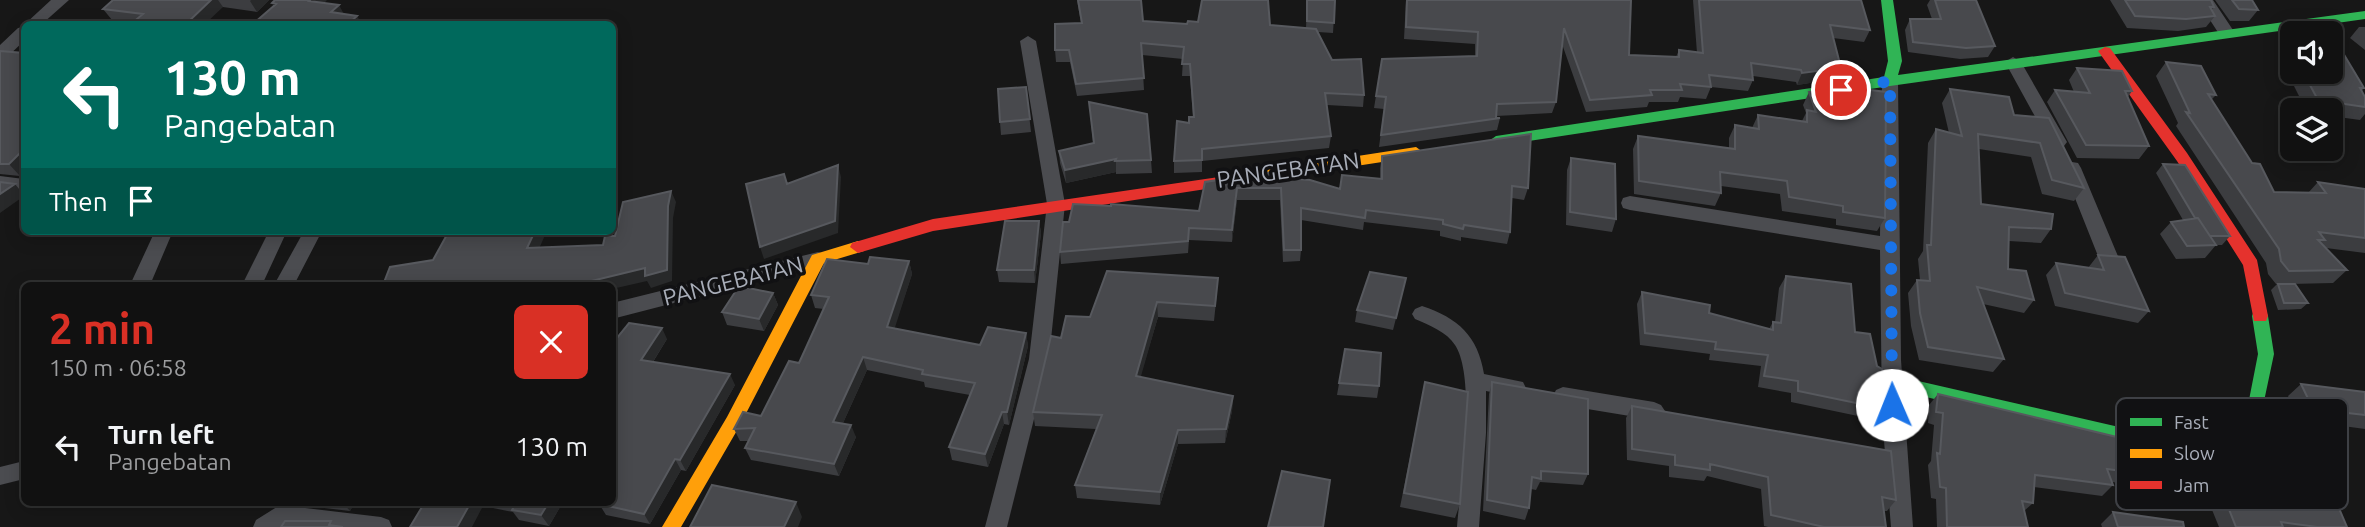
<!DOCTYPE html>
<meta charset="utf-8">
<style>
:root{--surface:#111;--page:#1e1f1f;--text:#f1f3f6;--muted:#9c9d9f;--line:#303131;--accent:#d93025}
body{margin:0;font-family:Ubuntu,sans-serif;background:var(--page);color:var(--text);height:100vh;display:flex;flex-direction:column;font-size:26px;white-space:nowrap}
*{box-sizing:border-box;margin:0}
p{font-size:23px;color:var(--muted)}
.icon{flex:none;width:38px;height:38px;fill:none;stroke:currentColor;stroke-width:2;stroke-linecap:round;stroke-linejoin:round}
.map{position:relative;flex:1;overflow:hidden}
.sheet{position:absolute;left:21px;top:282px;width:595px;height:224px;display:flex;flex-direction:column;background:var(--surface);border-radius:10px;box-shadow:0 4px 18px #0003,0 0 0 2px var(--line)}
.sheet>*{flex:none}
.hud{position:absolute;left:21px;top:21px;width:595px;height:214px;border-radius:10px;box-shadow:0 4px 18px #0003,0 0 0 2px var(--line);background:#00695c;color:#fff;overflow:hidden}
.controls{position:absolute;left:2280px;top:21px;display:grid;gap:14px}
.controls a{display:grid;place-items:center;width:63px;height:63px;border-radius:10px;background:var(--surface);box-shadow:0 4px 18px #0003,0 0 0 2px var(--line);font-size:35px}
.pin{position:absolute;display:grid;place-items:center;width:60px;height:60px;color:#fff;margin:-30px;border:4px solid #fff;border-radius:50%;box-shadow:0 2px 7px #0007}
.me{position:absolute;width:77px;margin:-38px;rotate:359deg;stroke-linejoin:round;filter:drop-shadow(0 0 5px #0008)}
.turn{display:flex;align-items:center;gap:24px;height:147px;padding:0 28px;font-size:32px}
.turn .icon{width:91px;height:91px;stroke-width:2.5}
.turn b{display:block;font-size:49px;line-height:60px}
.then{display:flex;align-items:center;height:66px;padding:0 28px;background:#0003;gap:14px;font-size:26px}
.round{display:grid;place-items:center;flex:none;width:74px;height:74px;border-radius:10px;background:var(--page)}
.headline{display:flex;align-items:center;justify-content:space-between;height:119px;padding:0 28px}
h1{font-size:42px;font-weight:700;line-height:52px;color:var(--accent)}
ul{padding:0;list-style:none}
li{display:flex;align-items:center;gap:21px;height:91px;padding:0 28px}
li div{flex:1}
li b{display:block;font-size:26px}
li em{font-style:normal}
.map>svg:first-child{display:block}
</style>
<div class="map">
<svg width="2365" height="527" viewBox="0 0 2365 527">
<rect width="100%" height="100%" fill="#171717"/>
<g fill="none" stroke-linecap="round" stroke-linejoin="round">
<path fill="#4b4c50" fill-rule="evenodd" d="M51,0H69L42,24H25Z
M2197,0H2213L2235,33L2233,37H2221Z
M24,27V41L6,58L0,59V45L18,28Z
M1028,36L1036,41L1065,204L1049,359L1007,527H985L1029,359L1047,204L1020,41Z
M2013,57L2021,62L2067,142L2064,146H2052L2049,142L2005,62Z
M1890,75L1898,81L1901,360L1913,527H1891L1882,416L1880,250L1630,210L1623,208L1621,203L1623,198L1630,196L1880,236L1882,81Z
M2072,162L2078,163L2081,168L2120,261L2117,266L2110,268L2103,266L2100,261L2063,168L2066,163Z
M0,176L24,179V191L0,190Z
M155,231H173L150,285H130Z
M269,231H287L262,285H242Z
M304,231H322L294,285H274Z
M818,252L825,254L828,259L825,264L612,319V303Z
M1422,306C1458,318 1478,336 1484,374L1523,382L1526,388L1523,394L1516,397L1486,391V433L1479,527H1457C1460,486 1477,379 1455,345C1447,332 1429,325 1415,319L1412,314L1415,309Z
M1563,387L1654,402L1661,405L1665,411L1661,417L1654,420L1563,405L1556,402L1553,396L1556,390Z
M24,461V479L0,485V467Z
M280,505L381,517L389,520L392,527H253L256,520Z"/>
<path fill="#30b455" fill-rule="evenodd" d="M1881,0H1893L1902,61L1898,75L2365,11V19L1890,86L1496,146L1489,141L1496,136L1884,77L1888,61Z
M2260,310L2266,311L2268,316L2274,354L2263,406L2244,437L2224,453L2193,460L1892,389L1886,387L1884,382L1886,377L1892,375L2193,444L2214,441L2232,427L2249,400L2258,354L2252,316L2254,311Z"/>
<path fill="#ff9f0a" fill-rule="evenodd" d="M1416,147L1423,152L1421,156L1253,182L1246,177L1253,172Z
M858,241L866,247L864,251L824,263L739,427L681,527H662L727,417L812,255Z"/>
<path fill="#e5322d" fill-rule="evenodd" d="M2105,47L2110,48L2187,153L2257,260L2268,316L2266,321H2254L2243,265L2177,161L2098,51Z
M1253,172L1258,173L1260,177L1258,181L933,231L858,253L850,247L852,243L933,219Z"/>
</g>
<path fill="#3c3d40" d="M113,0H269L257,12L223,7L133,23L112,20L103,9Z
M1077,0H1141L1143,21L1187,24L1198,22L1270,25L1306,28L1307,0H1335L1333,33L1318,32L1332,60L1364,95L1363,107L1327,105L1331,136L1329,148L1202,161V172L1174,173V161L1189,123L1193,117L1190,76H1182L1183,59L1142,55L1144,90L1077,96L1070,62H1056L1055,50L1081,23Z
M1406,0H1631L1629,55L1676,57L1679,50L1697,53L1693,0H1861L1870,30L1864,42L1833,38L1841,68L1835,79L1797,85L1796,82L1753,76V80L1748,91L1711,87L1706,99L1680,97L1678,102H1649L1647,107L1586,112L1562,44L1556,102L1552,113L1496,116V118H1500L1497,130L1379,147L1384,109L1374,108L1382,59L1475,56V44L1404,39Z
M1930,0H1976L1995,46L1988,57L1960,59L1908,52L1905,30L1910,19H1932L1927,5Z
M2110,0H2211L2214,7L2212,10L2215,16L2206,27L2178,31L2127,28Z
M2215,0H2252L2258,10L2249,21H2230Z
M2359,27H2365V50L2350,38Z
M0,51L24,53V171L20,176L0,174Z
M2166,62L2216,95L2211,100L2252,163L2274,192L2308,193L2318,182L2365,189V253L2326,248L2347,270L2333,283L2290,284L2308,303L2301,309L2278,310L2271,290L2277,284H2276L2268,274L2266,263L2176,126L2178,123L2156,76Z
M2077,68L2132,91L2128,97L2149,146L2139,159L2077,158L2047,102L2055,90L2074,92L2069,80Z
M2292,69V72H2331L2364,88L2362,91L2365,97V114L2360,120L2331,116V110H2306L2288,74Z
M1026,87L1031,132L1001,135L1000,122Z
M1950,89L2014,115L2084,188L2074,201L2042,194L2031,157L1979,149L1981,204L2051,229L2041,243L2009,241L2008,269L2034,300L2024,313L1983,304L2004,359L1993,372L1919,360L1911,326L1908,293L1917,280H1920L1918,259L1923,251L1928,143L1936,129L1949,133L1942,103Z
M1809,92L1885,218L1877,231L1836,225V219L1782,211L1780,194L1721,186V193L1715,206L1634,194L1633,149L1638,136L1729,148V138L1735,125L1752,128L1758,115L1802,121L1806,113L1803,105Z
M1089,102L1151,160L1152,173L1116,174V172L1066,183L1060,163L1059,151L1093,143Z
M1382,156L1528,188L1524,200L1512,198L1510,232L1507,244L1461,237V241L1440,236V231L1364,222L1363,230L1301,220V250L1300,261L1283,262L1280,200H1237L1232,242L1189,240L1188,253L1061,264L1060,252L1199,211L1205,182L1286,178L1340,189L1380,179V168Z
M1571,158L1616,219L1612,232L1566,225L1567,170Z
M2163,164L2230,236L2222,245H2216L2205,258L2176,259L2160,234L2171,222L2183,220L2156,173Z
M1039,221L1041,233L1035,283L999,282L997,270Z
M2098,255L2149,311L2138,323L2055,306L2046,275L2056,263L2088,268Z
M909,261L912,274L894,328L980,345L1026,333L1028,346L1009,425L1004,424L988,467L952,460L949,447L970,395L925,387L924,382L867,370L843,423L856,437L839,476L751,460L745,448L749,441H740L734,429L761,416L799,363L824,309L815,308L811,295L868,264Z
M1107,271L1217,292L1214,321L1158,317L1140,377L1233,396L1232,411L1225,443L1178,444L1160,505L1077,498L1075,485L1096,429L1035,426L1033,412L1061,338L1090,317Z
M1786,276L1855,332L1885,409L1877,420L1791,402V393L1758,387L1761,366L1709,360L1710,354L1640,345L1637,304L1642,292L1709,313L1769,329L1773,322H1775L1779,288Z
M1403,291L1393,330L1355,322L1357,310Z
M773,293L778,305L764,331L727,325L722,312Z
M667,339L653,362L735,385L686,471L681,470L650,524L606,515L601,507L581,502H612V344Z
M1345,349L1379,386L1377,398L1337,395Z
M1425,382L1460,504L1455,518L1400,507Z
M1492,382L1588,474L1583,485L1540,482L1536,490L1531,489L1529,508L1525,520L1483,511L1489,394Z
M2301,384L2365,392V429L2299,420L2288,396Z
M1938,394L2200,457L2250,463L2243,448L2264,430L2347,466L2333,477L2280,470L2294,500L2347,527H2219L2206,495L2112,482L2113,485L2102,496L2034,487L2033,503L2024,511L2028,527H1937L1936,499L1931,498L1928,465L1931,461L1934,425L1928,423L1929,405Z
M1632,406L1896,500L1887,511H1883L1886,527H1768L1764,526L1761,489L1707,476L1704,481L1669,477V466L1627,460L1626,418Z
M296,502H355L350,511L299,505Z
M425,502H563L549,526L519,520L513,512L483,506Z
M2113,512L2184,527H2102L2101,524Z"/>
<path fill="#28292a" d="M211,0H218L223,7L205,24H186Z
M251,0H269L257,12L250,1Z
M310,0H327L316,12Z
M339,5L345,16L331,12Z
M357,16L362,24H348Z
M1841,68L1835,79L1797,85L1802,73Z
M24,149V171L20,176L9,164Z
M1116,159V172L1066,183L1065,170Z
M838,165L841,177L838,233L764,259L760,247Z
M15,184L24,195V196L0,213V194Z
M1237,188V200L1232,242V230Z
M671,191L676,202L673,218L672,281L651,288L647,281L612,289V285H575L668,206Z
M1039,221L1041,233L1035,283L1034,270Z
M535,231H545L546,233L534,260L527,248Z
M909,261L912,274L891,340L887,327Z
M773,293L778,305L764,331L759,319Z
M1157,302L1158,317L1137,390L1136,376Z
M662,328L667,339L647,371L641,360Z
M1026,333L1028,346L1009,425L1007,412Z
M863,357L867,370L838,434L833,422Z
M730,374L735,385L686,471L680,460Z
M1233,396L1232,411L1225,443L1226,429Z
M1002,412L1004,424L988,467L985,454Z
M851,425L856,437L839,476L834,464Z
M1178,430V444L1160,505V492Z
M675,459L681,470L650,524L644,514Z
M342,502H355L350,511Z
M471,502H480L483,506L472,527H457Z
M549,502H563L549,526L541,515Z
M796,502L802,517L798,527H784Z"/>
<path fill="#48494d" stroke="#57595e" stroke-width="2" d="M113,0H211L186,24H131L143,14L103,9Z
M275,0H310L309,1L339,5L331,12L357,16L348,24H253L276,4L272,3Z
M1078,0H1141L1143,21L1187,24L1188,21L1198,22L1202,0H1268L1270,25L1316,29L1332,60L1361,59L1364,95L1325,93L1331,136L1202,149V160L1174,161L1177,121L1189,123V117H1194L1190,64H1182L1184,47L1141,43L1144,78L1076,84L1069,50H1055V24L1082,23Z
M1307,0H1335L1334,23L1307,21Z
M1407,0H1631L1629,55L1679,57V50L1703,53L1699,0H1861L1870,30L1830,25L1841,68L1802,73L1801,70L1751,63L1753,80L1709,75L1711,87L1680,84L1682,90H1650L1652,95L1590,100L1564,28L1556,102L1497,104L1496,118H1500L1381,135L1386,97L1376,96L1382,59L1477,56L1478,32L1406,27Z
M1935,0H1976L1995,46L1966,48L1913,42L1910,19H1941Z
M2125,0H2211L2214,7H2210L2215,16L2186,19L2135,16Z
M2232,0H2252L2258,10L2239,9Z
M2331,47L2340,48L2364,88H2360L2365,97V107L2318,100L2303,72H2331Z
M0,51L24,53V59L21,61L24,62V149L9,164H0Z
M2166,62L2201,66L2216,95L2208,94L2252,163L2260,164L2274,192L2326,193L2318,182L2365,189V238L2319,232L2325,240H2318L2347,270L2289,271L2281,261L2279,249L2186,112L2190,113Z
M2077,68L2122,71L2132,91H2125L2149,146L2086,145L2055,90L2090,93Z
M1026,87L1030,119L1000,122L998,89Z
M1846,87L1886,92L1885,218L1843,212V206L1789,197L1787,181L1720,172L1721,193L1639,181L1638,136L1735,149V125L1759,129L1758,115L1807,122V110L1816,112L1809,92Z
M1950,89L2009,97L2014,115L2049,118L2084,188L2052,180L2040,143L1978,134L1981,204L2053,214L2051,229L2009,227L2008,269L2026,271L2034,300L1977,287L2004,359L1928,347L1920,313L1917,280L1930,281L1927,245H1931L1936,129L1962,136Z
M1089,102L1147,114L1151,160L1115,161L1116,159L1065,170L1059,151L1094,143Z
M1531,134L1528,188L1512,186L1510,232L1464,225L1463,229L1443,224V220L1366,210L1365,218L1301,208V250H1284L1281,188H1237L1232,230L1189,228L1188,241L1060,252L1063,222H1069L1073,204L1111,206V204L1199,211L1205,182L1285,170L1286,178L1310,180L1340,189L1342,175L1382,179V156Z
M1571,158L1615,164L1616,219L1570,212Z
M2163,164L2185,165L2230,236H2210L2198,218H2195Z
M838,165L835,221L760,247L746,184L784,174L787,184Z
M0,182L15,184L0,194Z
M671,191L668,206L667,270L645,276V268L575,285H383L390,267L433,260L449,231H535L527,248L603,245L605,236H615L623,202Z
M2198,218L2216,245L2187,246L2171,222Z
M1005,221H1039L1034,270H997Z
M2098,255L2125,257L2149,311L2065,293L2056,263L2104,270Z
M870,257L909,261L887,327L980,345L988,327L1026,333L1007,412H1002L985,454L949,447L975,383L922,374L923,370L863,357L833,422L851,425L834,464L745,448L755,428L734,429L743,412L761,416L789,361L799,363L829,297L811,295L827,259L868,264Z
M1107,271L1218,278L1215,306L1157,302L1136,376L1233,396L1226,429L1178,430L1160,492L1075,485L1102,415L1033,412L1051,336L1061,338L1066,316L1090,317Z
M1370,272L1406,278L1396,318L1357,310Z
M1786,276L1851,284L1855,332L1870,334L1877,366L1882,369L1885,409L1798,391V381L1764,376L1768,355L1715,349L1716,342L1645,333L1642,292L1710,305L1709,313L1773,330V322L1781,323Z
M2278,284H2295L2308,303H2284Z
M739,286L773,293L759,319L722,312Z
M629,323L662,328L641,360L730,374L680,460L675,459L644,514L599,504L600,502H612V344Z
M1345,349L1381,353L1379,386L1339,383Z
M1425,382L1468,392L1460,504L1404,493Z
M1492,382L1588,399V474L1541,471V479L1532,477L1529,508L1487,500Z
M2301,384L2365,392V415L2313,409Z
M1938,394L2200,457L2279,468L2294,500L2338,506L2347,527H2317L2281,522L2283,527H2236L2219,484L2107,469L2113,485L2035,475L2033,503L2022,501L2028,527H1947L1946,488L1940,487L1937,453L1940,454L1943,413L1936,412Z
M1632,406L1891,451L1896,500L1882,497L1886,527H1824L1771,515L1768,477L1710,464V470L1675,465V455L1632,449Z
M1282,471L1330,480L1323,527H1268Z
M712,485L796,502L784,527H690Z
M425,502H471L457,527H410Z
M511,502H549L541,515L512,510L516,503Z
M2113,512L2183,522L2184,527H2118Z
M285,521H331L329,525L343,527H281Z"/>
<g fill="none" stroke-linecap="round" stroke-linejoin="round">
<path stroke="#1a73e8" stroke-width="12" stroke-dasharray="0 21.6" d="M1841,90L1890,81L1892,405"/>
</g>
<g text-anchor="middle" stroke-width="7" stroke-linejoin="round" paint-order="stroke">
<g font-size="23" fill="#a8adb8" stroke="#111113">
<text transform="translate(1288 170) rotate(-8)" y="8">PANGEBATAN</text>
<text transform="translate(733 281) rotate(-14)" y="8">PANGEBATAN</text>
</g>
</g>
<rect x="2116" y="398" width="232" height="112" rx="10" fill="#111113" stroke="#3e4045" stroke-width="2"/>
<rect x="2130" y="418" width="32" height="8" fill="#30b455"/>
<rect x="2130" y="449" width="32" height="9" fill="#ff9f0a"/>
<rect x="2130" y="481" width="32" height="8" fill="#e5322d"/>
<g font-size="19" fill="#a8adb8">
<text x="2174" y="429">Fast</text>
<text x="2174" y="460">Slow</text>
<text x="2174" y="492">Jam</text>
</g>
</svg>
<div class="controls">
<a><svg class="icon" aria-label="sound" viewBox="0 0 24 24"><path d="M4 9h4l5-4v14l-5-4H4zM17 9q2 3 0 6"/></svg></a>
<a><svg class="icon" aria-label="layers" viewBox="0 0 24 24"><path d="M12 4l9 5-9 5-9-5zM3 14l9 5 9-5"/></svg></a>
</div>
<div class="pin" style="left:1841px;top:90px;background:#d93025"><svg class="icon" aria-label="arrive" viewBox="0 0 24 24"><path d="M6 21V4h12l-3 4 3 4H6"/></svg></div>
<svg class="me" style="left:1892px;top:405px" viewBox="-20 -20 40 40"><circle r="19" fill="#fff"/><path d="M0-13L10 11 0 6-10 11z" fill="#1a73e8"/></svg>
<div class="hud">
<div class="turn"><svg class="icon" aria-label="left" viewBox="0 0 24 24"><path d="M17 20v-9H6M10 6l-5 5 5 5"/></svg><div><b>130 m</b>Pangebatan</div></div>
<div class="then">Then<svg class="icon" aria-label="arrive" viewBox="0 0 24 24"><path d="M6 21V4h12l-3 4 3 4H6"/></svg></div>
</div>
<section class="sheet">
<div class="headline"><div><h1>2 min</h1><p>150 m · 06:58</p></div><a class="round" style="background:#d93025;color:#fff"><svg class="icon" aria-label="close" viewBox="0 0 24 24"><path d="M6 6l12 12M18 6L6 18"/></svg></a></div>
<ul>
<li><svg class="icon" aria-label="left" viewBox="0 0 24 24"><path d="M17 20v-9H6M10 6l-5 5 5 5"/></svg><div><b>Turn left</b><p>Pangebatan</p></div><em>130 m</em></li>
</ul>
</section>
</div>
